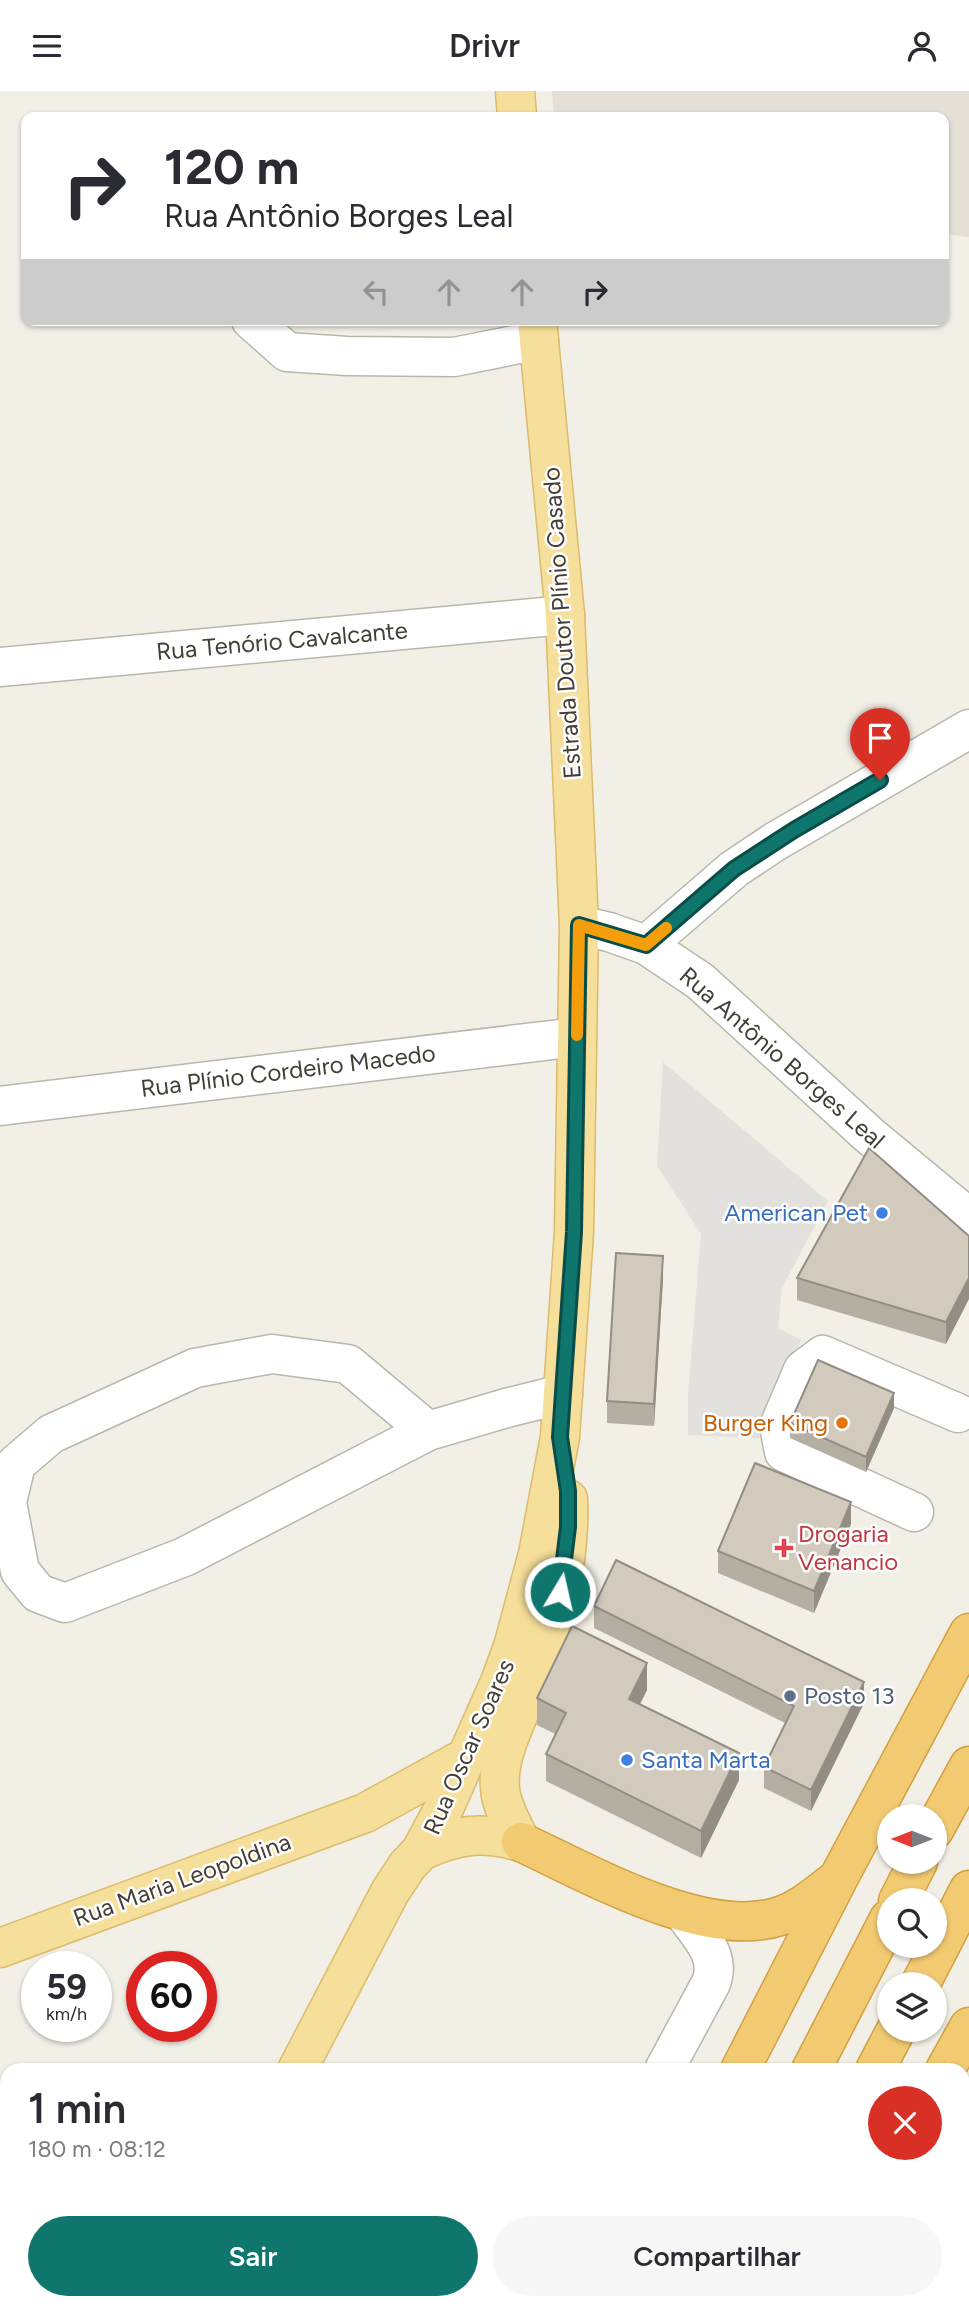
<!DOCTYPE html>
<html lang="pt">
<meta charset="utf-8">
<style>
:root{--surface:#fff;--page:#f7f7f7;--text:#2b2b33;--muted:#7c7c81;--accent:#0f766e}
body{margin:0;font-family:Figtree,sans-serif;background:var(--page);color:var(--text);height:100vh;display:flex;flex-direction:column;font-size:26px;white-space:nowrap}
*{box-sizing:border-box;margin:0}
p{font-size:23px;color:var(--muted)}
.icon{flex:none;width:38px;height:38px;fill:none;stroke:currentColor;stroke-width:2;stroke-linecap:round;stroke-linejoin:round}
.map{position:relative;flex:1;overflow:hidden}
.details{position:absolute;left:0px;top:1972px;width:970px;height:247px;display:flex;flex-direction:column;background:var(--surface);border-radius:21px 21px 0 0;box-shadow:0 2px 5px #0004}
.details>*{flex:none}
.guide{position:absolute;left:21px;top:21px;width:928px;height:214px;border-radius:14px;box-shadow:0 2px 5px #0004;background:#fff;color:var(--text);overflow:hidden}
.needle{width:46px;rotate:270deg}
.buttons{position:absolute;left:877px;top:1713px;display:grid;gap:14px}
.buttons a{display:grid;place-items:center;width:70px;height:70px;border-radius:50%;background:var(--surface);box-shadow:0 2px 5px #0004;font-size:35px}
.speed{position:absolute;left:21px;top:1860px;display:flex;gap:14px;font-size:35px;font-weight:700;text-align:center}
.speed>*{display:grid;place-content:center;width:91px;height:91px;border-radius:50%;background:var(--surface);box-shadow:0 2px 5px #0004;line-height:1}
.speed small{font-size:18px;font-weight:400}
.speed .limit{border:10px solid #d22;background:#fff;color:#111}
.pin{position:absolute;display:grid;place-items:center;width:60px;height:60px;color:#fff;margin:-72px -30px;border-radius:50% 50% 50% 0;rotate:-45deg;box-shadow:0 0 7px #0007}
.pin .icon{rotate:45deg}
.me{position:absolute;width:77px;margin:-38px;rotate:9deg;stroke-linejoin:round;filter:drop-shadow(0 0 5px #0008)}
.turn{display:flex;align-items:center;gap:24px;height:147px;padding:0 28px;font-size:32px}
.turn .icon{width:91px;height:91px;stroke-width:2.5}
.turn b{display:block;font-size:49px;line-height:60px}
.lanes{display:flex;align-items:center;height:66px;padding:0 28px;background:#0003;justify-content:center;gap:35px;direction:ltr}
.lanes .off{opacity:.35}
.round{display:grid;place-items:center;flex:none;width:74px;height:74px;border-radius:37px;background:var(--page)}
.headline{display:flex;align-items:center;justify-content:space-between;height:119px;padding:0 28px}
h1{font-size:42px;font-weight:600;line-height:52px}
.cta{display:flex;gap:14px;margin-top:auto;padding:14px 28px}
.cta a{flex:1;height:80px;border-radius:42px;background:var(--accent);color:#fff;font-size:28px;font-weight:600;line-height:80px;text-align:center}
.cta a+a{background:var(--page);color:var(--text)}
header{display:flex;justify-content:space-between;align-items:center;height:91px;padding:0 28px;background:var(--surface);font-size:32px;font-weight:600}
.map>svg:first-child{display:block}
</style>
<header><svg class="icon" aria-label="menu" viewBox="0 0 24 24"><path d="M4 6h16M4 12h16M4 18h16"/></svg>Drivr<svg class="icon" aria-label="person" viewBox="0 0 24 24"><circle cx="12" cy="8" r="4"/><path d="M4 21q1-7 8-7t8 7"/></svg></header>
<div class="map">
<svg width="969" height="2218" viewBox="0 0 969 2218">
<rect width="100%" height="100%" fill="#f2efe6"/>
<path fill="#e5e0d5" d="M552,0H969V146L943,143V26H554Z"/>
<path fill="#e3e1de" d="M663,971L828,1110L782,1197L778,1237L801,1249L759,1347L688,1344V1303L701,1143L657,1075Z"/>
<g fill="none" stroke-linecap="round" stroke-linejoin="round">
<g stroke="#bcb6aa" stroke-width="41">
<path id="minor" d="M251,229L287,261L347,265L454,266L539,249
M0,576L565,524
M579,834L609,841L646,854L700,890L869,1044L969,1127
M646,854L734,778L776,750L969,638
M0,1015L577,946
M428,1340L348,1273L272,1263L195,1277L51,1343L16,1373L7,1411L20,1480L38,1502L65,1512L184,1466L428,1340L510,1316L563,1303
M914,1421L784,1361L779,1335L803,1279L823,1264L958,1322
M664,1979L711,1892C722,1864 698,1843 684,1822
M537,2218L540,2212"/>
</g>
<g stroke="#dabc6c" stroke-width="41">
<path id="major" d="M515,0L517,26
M521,1751C513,1735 501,1715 500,1697C497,1664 517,1630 528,1600C552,1537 571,1476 568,1408
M421,1760C458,1743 481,1740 521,1751
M0,1857L365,1722L465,1667
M297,1979L390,1801L407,1775L421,1760L445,1715L500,1591L513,1556L538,1463L560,1346L574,1141L579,834L565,524L537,229
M172,2218L175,2212
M854,2218L856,2212"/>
</g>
<g stroke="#d1a041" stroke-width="41">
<path id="highway" d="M934,1739L969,1675
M521,1751C588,1782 706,1850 780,1825C801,1818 818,1803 835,1790
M898,1810L918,1771
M920,1894L969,1799
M740,1979L839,1786L969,1542
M811,1979L889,1828
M875,1979L896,1939
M945,1979L969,1936
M617,2218L620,2212
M688,2218L691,2212
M751,2218L754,2212
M818,2218L821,2212"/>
</g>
<use href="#minor" stroke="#fff" stroke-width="38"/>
<use href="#major" stroke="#f6de9b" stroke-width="38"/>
<use href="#highway" stroke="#f2ca71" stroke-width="38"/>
</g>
<path fill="#b5aea3" d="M969,1145L946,1253L797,1209V1187Z
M663,1187L654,1335L607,1332V1310Z
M894,1317L866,1381L790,1347V1332Z
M851,1433L814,1522L718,1482V1460Z
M594,1515L864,1612L811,1720L764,1697V1676L785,1632L594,1537Z
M647,1599L640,1613L739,1689L701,1767L546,1690V1663L555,1643L537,1634V1607Z"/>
<path fill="#938d84" d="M663,1165V1187L654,1335V1313Z
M969,1187V1208L946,1253V1231Z
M894,1302V1317L866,1381V1366Z
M851,1411V1433L814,1522V1500Z
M647,1572V1599L629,1634V1608Z
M864,1591V1612L811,1720V1699Z
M739,1662V1689L701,1767V1740Z"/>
<path fill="#d2cabd" stroke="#938d84" stroke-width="2" d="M869,1057L969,1145V1187L946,1231L797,1187Z
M616,1162L663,1165L654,1313L607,1310Z
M818,1269L894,1302L866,1366L790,1332Z
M755,1372L851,1411L814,1500L718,1460Z
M616,1469L864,1591L811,1699L764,1676L794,1615L594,1515Z
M572,1535L647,1572L629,1608L739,1662L701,1740L546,1663L566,1622L537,1607Z"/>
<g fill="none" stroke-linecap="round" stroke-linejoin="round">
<g stroke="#0a4d48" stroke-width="18">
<path id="route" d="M560,1501L568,1436V1400L560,1346L574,1141L579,834L646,854L734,778L794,739L880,689"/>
</g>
<use href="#route" stroke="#0f766e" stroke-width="12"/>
<path stroke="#f59e0b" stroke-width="12" d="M577,944L579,834L646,854L666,837"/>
</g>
<g fill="#3f7fe0" stroke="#fff" stroke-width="2.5">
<circle cx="882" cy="1122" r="7"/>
<circle cx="627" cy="1669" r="7"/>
</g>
<circle fill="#e8710a" stroke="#fff" stroke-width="2.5" cx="842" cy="1332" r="7"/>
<path fill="#e0444e" stroke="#fff" stroke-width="2.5" d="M780.5 1446.5h7v7h7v7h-7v7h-7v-7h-7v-7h7z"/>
<circle fill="#5c6f8a" stroke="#fff" stroke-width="2.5" cx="790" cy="1605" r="7"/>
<g text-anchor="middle" stroke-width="5" stroke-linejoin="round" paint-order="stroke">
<g font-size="24" fill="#443f36" stroke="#fff">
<text transform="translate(562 532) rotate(-94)" y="8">Estrada Doutor Plínio Casado</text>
<text transform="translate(282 550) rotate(-5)" y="8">Rua Tenório Cavalcante</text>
<text transform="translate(782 967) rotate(41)" y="8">Rua Antônio Borges Leal</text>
<text transform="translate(288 980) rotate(-7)" y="8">Rua Plínio Cordeiro Macedo</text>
<text transform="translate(469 1656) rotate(-66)" y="8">Rua Oscar Soares</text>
<text transform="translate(182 1789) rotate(-20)" y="8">Rua Maria Leopoldina</text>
</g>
<g font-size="24" fill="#366cbe" stroke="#fff" text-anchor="end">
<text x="868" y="1130">American Pet</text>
<text x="641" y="1677" text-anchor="start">Santa Marta</text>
</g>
<g font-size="24" fill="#c56008" stroke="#fff" text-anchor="end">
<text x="828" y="1340">Burger King</text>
</g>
<g font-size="24" fill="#be3a42" stroke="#fff" text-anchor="start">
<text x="798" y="1451">Drogaria<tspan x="798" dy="28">Venancio</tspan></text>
</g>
<g font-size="24" fill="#4e5e75" stroke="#fff" text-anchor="start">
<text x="804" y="1613">Posto 13</text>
</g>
</g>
</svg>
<div class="buttons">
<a><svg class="needle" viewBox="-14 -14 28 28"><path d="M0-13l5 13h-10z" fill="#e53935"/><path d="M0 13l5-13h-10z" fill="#7c7c81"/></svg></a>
<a><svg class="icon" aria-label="search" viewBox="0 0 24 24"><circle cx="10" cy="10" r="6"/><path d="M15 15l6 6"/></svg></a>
<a><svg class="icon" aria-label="layers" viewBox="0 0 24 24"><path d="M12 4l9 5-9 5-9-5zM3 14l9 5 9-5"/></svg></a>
</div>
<div class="speed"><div>59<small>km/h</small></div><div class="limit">60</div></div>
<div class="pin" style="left:880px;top:689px;background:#d93025"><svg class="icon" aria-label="arrive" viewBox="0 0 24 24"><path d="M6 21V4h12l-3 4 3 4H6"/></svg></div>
<svg class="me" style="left:560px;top:1501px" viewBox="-20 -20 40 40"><circle r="17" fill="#0f766e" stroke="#fff" stroke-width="3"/><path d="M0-11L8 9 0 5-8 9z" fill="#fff"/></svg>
<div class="guide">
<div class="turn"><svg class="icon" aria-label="right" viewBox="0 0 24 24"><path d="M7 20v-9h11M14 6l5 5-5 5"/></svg><div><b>120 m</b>Rua Antônio Borges Leal</div></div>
<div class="lanes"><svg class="icon off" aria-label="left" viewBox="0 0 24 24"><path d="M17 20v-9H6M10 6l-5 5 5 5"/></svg><svg class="icon off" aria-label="ahead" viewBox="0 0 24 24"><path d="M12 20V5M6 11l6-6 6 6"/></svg><svg class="icon off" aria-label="ahead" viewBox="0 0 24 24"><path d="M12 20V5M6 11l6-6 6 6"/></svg><svg class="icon" aria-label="right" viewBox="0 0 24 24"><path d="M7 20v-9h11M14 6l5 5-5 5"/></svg></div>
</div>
<section class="details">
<div class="headline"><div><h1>1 min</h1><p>180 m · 08:12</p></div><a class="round" style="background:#d93025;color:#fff"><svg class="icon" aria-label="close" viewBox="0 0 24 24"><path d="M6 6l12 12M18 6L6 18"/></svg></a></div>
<div class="cta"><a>Sair</a><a>Compartilhar</a></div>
</section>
</div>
